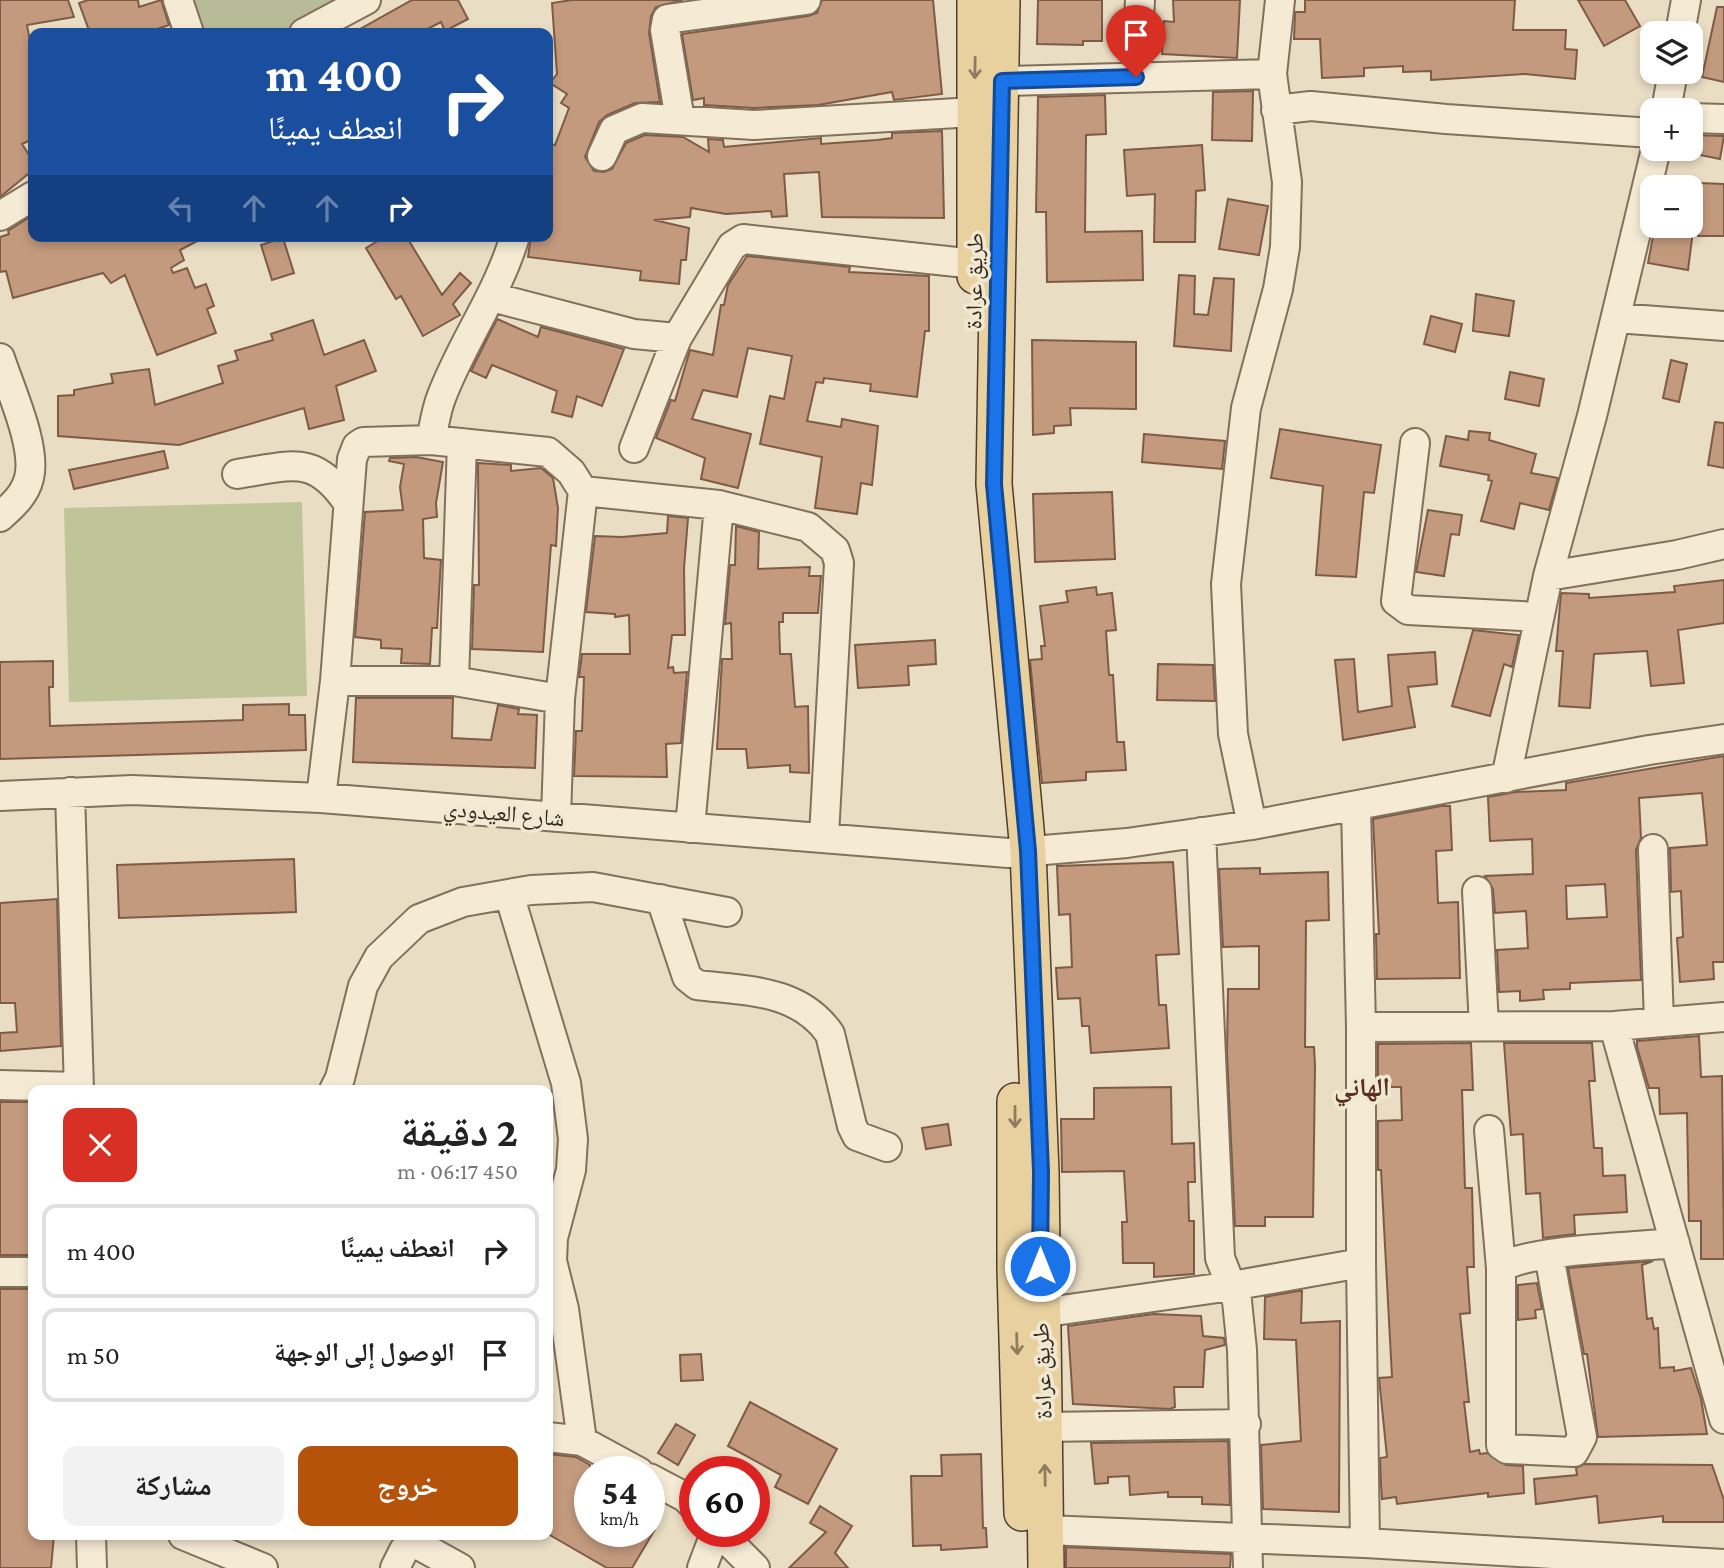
<!DOCTYPE html>
<html lang="ar">
<meta charset="utf-8">
<style>
:root{--surface:#fff;--page:#f2f2f2;--text:#222;--muted:#767676;--line:#e0e0e0;--accent:#b45309}
body{margin:0;font-family:"Crimson Pro","Noto Naskh Arabic",serif;background:var(--page);color:var(--text);direction:rtl;height:100vh;display:flex;flex-direction:column;font-size:26px;white-space:nowrap}
*{box-sizing:border-box;margin:0}
p{font-size:23px;color:var(--muted)}
.icon{flex:none;width:38px;height:38px;fill:none;stroke:currentColor;stroke-width:2;stroke-linecap:round;stroke-linejoin:round}
.map{position:relative;flex:1;overflow:hidden;direction:ltr}
.sheet{position:absolute;left:28px;top:1085px;width:525px;height:455px;display:flex;flex-direction:column;background:var(--surface);border-radius:14px;box-shadow:0 4px 10px #0003;direction:rtl}
.sheet>*{flex:none}
.banner{position:absolute;left:28px;top:28px;width:525px;height:214px;border-radius:14px;box-shadow:0 4px 10px #0003;direction:rtl;background:#1a4fa0;color:#fff;overflow:hidden}
.buttons{position:absolute;left:1640px;top:21px;display:grid;gap:14px}
.buttons a{display:grid;place-items:center;width:63px;height:63px;border-radius:14px;background:var(--surface);box-shadow:0 4px 10px #0003;font-size:35px}
.speed{position:absolute;left:574px;top:1456px;display:flex;gap:14px;font-size:35px;font-weight:700;text-align:center}
.speed>*{display:grid;place-content:center;width:91px;height:91px;border-radius:50%;background:var(--surface);box-shadow:0 4px 10px #0003;line-height:1}
.speed small{font-size:18px;font-weight:400}
.speed .limit{border:10px solid #d22;background:#fff;color:#111}
.pin{position:absolute;display:grid;place-items:center;width:60px;height:60px;color:#fff;margin:-72px -30px;border-radius:50% 50% 50% 0;rotate:-45deg;box-shadow:0 0 7px #0007}
.pin .icon{rotate:45deg}
.me{position:absolute;width:77px;margin:-38px;rotate:0deg;stroke-linejoin:round;filter:drop-shadow(0 0 5px #0008)}
.turn{display:flex;align-items:center;gap:24px;height:147px;padding:0 35px;font-size:32px}
.turn .icon{width:91px;height:91px;stroke-width:2.5}
.turn b{display:block;font-size:49px;line-height:60px}
.lanes{display:flex;align-items:center;height:66px;padding:0 35px;background:#0003;justify-content:center;gap:35px;direction:ltr}
.lanes .off{opacity:.35}
.round{display:grid;place-items:center;flex:none;width:74px;height:74px;border-radius:14px;background:var(--page)}
.summary{display:flex;align-items:center;justify-content:space-between;height:119px;padding:0 35px}
h1{font-size:42px;font-weight:700;line-height:52px}
.primary-button{display:flex;gap:14px;margin-top:auto;padding:14px 35px}
.primary-button a{flex:1;height:80px;border-radius:14px;background:var(--accent);color:#fff;font-size:28px;font-weight:700;line-height:80px;text-align:center}
.primary-button a+a{background:var(--page);color:var(--text)}
ul{padding:0;list-style:none}
li{display:flex;align-items:center;gap:21px;height:94px;margin:0 14px 10px;padding:0 21px;border:4px solid var(--line);border-radius:14px}
li div{flex:1}
li b{display:block;font-size:26px}
li em{font-style:normal}
.map>svg:first-child{display:block}
</style>
<div class="map">
<svg width="1724" height="1568" viewBox="0 0 1724 1568">
<rect width="100%" height="100%" fill="#e9ddc3"/>
<path fill="#c0c599" d="M302,502L307,696L69,702L64,508Z"/>
<path fill="#b7bb97" d="M193,0H351L296,33H206Z"/>
<path fill="#c39a7d" stroke="#7e5b45" stroke-width="2" fill-rule="evenodd" d="M0,0H68L74,17L27,25L33,57V139L22,144L33,161V170L0,197Z
M88,0H138L139,7L161,0L169,25L145,33H90L79,3Z
M412,0H458L468,19L445,31L441,22L420,33H353Z
M572,0H683L656,7L651,16L649,33L660,102L635,103L607,115L599,122L585,157L594,171L604,172L612,169L626,143L645,135L683,137L709,152L708,139L723,140L724,147L821,138V144L877,140L892,138V133L942,131L944,218L822,217L819,172L784,174L787,216L772,217L771,211L726,214L691,208L690,217L654,220L689,228L686,260H681L679,284L640,280L641,271L528,257L531,236H548L550,144L555,145L569,108L561,103L567,94L550,83L557,74L552,3Z
M822,0H933L942,94L894,100L892,92L818,105L754,108L704,105V98L693,100L682,34L808,16L817,13Z
M1038,0H1102V41H1083V45L1037,44Z
M1173,0H1240L1237,58L1162,54L1164,21L1174,22Z
M1305,0H1515L1513,30H1566L1565,49L1577,50L1575,79L1525,74L1431,80V71L1403,72V66L1364,68V76L1322,78L1320,39H1294L1295,12H1305Z
M1578,0H1625L1640,26L1604,46Z
M1717,7H1724V82L1702,77Z
M1253,91L1252,141L1212,140L1213,92Z
M1105,95L1106,134L1086,135L1085,232L1142,231L1143,280L1047,282L1046,212H1036L1038,97Z
M1690,135L1724,136L1720,159L1690,153Z
M1202,145L1205,190L1196,191L1195,242H1154L1155,194L1127,196L1124,150Z
M1700,183L1724,184V236H1698Z
M1228,199L1268,206L1259,255L1219,249Z
M33,215V236H207L180,250L184,260L171,268L173,273L187,268L195,288L206,284L214,306L207,309L216,333L157,355L125,275L111,283L103,273L13,298L6,271L0,272V237L9,234L8,231Z
M1655,226L1693,231L1688,270L1648,263Z
M386,236H406L442,295L460,273L471,283L453,304L460,315L423,336L401,296L396,299L366,248Z
M283,238L294,273L272,280L261,245Z
M747,256L850,267L849,272L929,276V331H925L917,397L870,391L871,384L824,378L823,383L816,382L807,421L841,427L842,419L878,426L872,485L861,483L857,514L815,508L822,457L760,444L770,396L784,399L792,356L748,348L737,397L703,390L692,419L751,434L738,488L701,479L705,458L656,438L671,400L675,401L690,350L713,355L721,305H724L728,285Z
M1179,275L1195,276L1194,314L1208,315L1214,278L1234,279L1231,351L1174,346Z
M1476,294L1514,301L1509,336L1473,331Z
M1431,316L1462,324L1455,352L1424,344Z
M497,319L538,337L541,327L624,349L602,406L577,396L572,417L552,412L557,391L492,365L486,378L471,371Z
M313,320L324,355L364,340L376,371L336,386L344,420L309,429L304,408L179,445L58,436V396L74,395V390L113,383L111,374L149,369L155,405L223,383L218,366L238,360L235,351L273,340L271,334Z
M1032,340L1136,342V409L1070,408L1071,425L1054,426V433L1033,435Z
M1671,360L1687,364L1679,402L1663,398Z
M1510,372L1544,379L1539,406L1505,399Z
M1715,422L1724,423V468L1708,465Z
M1280,429L1381,445L1374,493L1364,492L1356,577L1316,575L1323,486L1271,478Z
M1469,431L1490,433L1489,440L1536,454L1531,473L1558,478L1549,510L1520,503L1514,529L1481,521L1492,481L1488,480L1489,475L1440,466L1446,436L1468,440Z
M1144,434L1225,441L1222,469L1142,462Z
M164,451L168,468L74,489L69,470Z
M416,457L443,462L436,503L437,517L423,519L424,558L441,560L437,628H432L430,664L401,663L402,649L381,648V640L355,637L365,512L403,510L400,487L404,464L389,461L390,458Z
M478,463L511,465V471L541,468L553,478L558,508L556,546L551,545L543,652L472,649L474,585H479Z
M1112,492L1115,559L1035,562L1033,494Z
M1428,510L1462,515L1459,535L1451,534L1444,576L1416,572Z
M668,516L688,518L684,568L685,635H672L668,668L673,667L674,673L687,672L681,743L666,744L667,777L574,776L576,731H582L584,677H579L582,654H630L629,615L615,617V614L586,612L595,536L622,537L667,533Z
M736,526L759,532L758,569L810,567L809,576H821L818,613H783V622H779L780,654H791L795,707L808,706L809,773L790,772V765L748,768L746,749H717L722,659H732L731,623L725,624L730,565H735Z
M1724,580V623L1678,630L1684,683L1651,686L1647,651L1594,654L1590,708L1559,706L1563,651H1556L1561,593L1589,594V598L1675,592L1674,586Z
M1096,587L1097,595L1112,593L1116,630L1106,631L1109,675H1113L1117,742H1124L1126,770L1086,772V780L1042,783L1030,660L1042,659L1041,646H1045L1040,606L1068,602L1066,591Z
M1473,630L1519,635L1512,667L1504,664L1490,716L1452,706Z
M935,640L936,664L908,666L909,685L858,688L855,645Z
M1435,652L1437,684L1408,687L1415,727L1343,740L1335,660L1354,659L1358,712L1392,706L1388,655Z
M53,661V687H49L50,726L243,720V705L289,704V715H305L306,750L0,759V662Z
M1158,664L1213,665L1215,701L1157,700Z
M356,698H453L452,738L491,740L498,705L519,709L518,714L537,715L535,768L353,762Z
M1724,756V962H1713L1714,979L1680,982L1677,938L1683,937L1681,891L1671,892L1670,848L1707,845L1702,793L1639,798L1641,838L1636,850L1641,980L1570,983V989L1543,990L1544,999L1520,1001V991L1499,992L1497,950L1528,948L1526,911L1495,913L1493,889L1485,876L1533,874L1532,839L1490,841L1488,797L1516,792L1566,790V783ZM1605,884L1607,917L1567,919L1566,886Z
M1441,806H1450L1452,850L1436,851L1438,903L1458,902L1460,978L1377,979L1376,934H1379L1373,819Z
M294,859L296,912L119,918L117,865Z
M1173,862L1179,954L1156,955L1159,1005H1166L1169,1048L1091,1053L1089,1026H1082L1080,998L1058,999L1056,968L1072,967L1070,914L1059,915L1057,866Z
M1260,868V874L1328,872L1329,920L1306,921L1305,1047H1314L1315,1065L1313,1217H1265V1226H1235L1227,1053L1228,989H1259V946L1223,947L1219,869Z
M57,899L61,1046L0,1051V1033L17,1032L15,1003H0V903Z
M1699,1036L1701,1077L1722,1076L1724,1259H1701V1221H1689L1687,1113L1660,1114L1659,1088H1649L1637,1047V1041Z
M1471,1043L1473,1090H1462L1465,1188H1472L1474,1267H1467L1470,1313L1460,1314L1469,1402H1464L1470,1452L1479,1450L1480,1454L1487,1453L1506,1465L1523,1466L1524,1493L1488,1497V1493L1397,1504L1396,1497L1382,1499L1381,1485L1380,1458L1387,1457L1379,1378L1392,1377L1381,1170H1378V1121L1402,1120L1401,1087H1378V1044Z
M1504,1043H1592L1595,1081H1589L1594,1148H1602L1603,1176L1625,1175L1627,1212L1574,1215L1575,1234L1543,1238L1540,1193L1526,1194L1523,1134L1511,1135Z
M1171,1087L1172,1144L1194,1143L1195,1182H1188L1189,1221H1194V1274L1154,1277V1263H1123L1122,1222H1127L1124,1171L1062,1172L1061,1119H1094V1088Z
M0,1102H33V1255H0Z
M948,1124L951,1145L926,1149L922,1128Z
M1653,1261L1642,1265L1647,1319L1652,1318L1654,1329L1658,1328L1660,1368L1674,1367V1371L1691,1368L1701,1399L1707,1434L1598,1437L1587,1354H1584L1568,1268Z
M1537,1283L1542,1309L1535,1310L1536,1318L1518,1320V1285Z
M0,1289H33V1535H54L51,1568H0Z
M1298,1291H1302L1301,1323L1340,1321L1339,1512L1263,1509L1261,1445L1301,1441L1296,1340L1264,1339L1265,1297Z
M1153,1314L1201,1316L1203,1336L1224,1338L1225,1345L1205,1350L1203,1387H1174L1175,1407L1170,1409L1073,1404L1068,1326Z
M701,1354L703,1380L681,1381L680,1355Z
M750,1402L837,1449L808,1504L775,1487L781,1475L728,1446Z
M676,1424L695,1435L678,1465L658,1453Z
M1228,1441L1230,1505L1202,1504V1497H1168V1492L1130,1495L1129,1476L1108,1477V1483L1095,1484L1091,1443Z
M548,1454L576,1457L590,1465V1531H654L632,1568H607L548,1534Z
M981,1454L983,1528H986L987,1547L941,1550V1545L913,1546L911,1476H942L941,1455Z
M1584,1464L1712,1465L1724,1500V1522H1663V1516L1599,1523L1597,1496L1536,1504L1534,1479L1577,1475L1576,1468Z
M820,1506L852,1526L835,1553L848,1568H789L826,1532L810,1523Z
M1066,1547L1231,1554L1230,1568H1066Z"/>
<g fill="none" stroke-linecap="round" stroke-linejoin="round">
<g stroke="#81705c" stroke-width="32">
<path id="minor" d="M178,0L189,33
M304,33L366,0
M1680,33L1686,0
M1136,77L1140,0
M1002,81L1272,74
M1276,110L1311,106L1446,119L1652,133
M1666,110L1673,72
M1690,118L1724,119
M680,120L665,30L667,19L806,0
M602,156L614,130L642,118L754,125L974,112
M0,216L33,196
M492,297L634,334L677,338L732,246L743,239L975,264
M1616,318L1724,326
M0,358C10,389 37,447 29,478C25,495 12,506 0,517
M431,440L548,452L571,472L583,491L560,699
M1415,443L1396,601L1408,610L1539,617
M634,448L677,338
M237,474C291,466 314,453 348,503
M583,491L719,505L808,527L835,550L839,563L824,836
M1548,576L1677,555L1724,544
M335,681H454L560,699L556,817
M454,681L462,443
M1506,778L1548,576L1592,416L1656,149
M70,792L79,1090
M0,796L132,790L321,798L1008,853L1127,843L1252,825L1649,750L1724,739
M321,798L335,681L352,459L357,446L363,442L431,440C434,426 436,411 441,398C462,342 498,294 515,236
M1356,807L1361,1027L1614,1026L1724,1017
M1252,825L1233,734L1226,584L1246,408L1278,289L1285,247L1287,182L1272,74L1280,0
M690,828L719,505
M1201,832L1220,1258L1237,1301L1242,1350L1248,1568
M1653,849L1659,1022
M1477,891L1484,1026
M509,894L566,1083L573,1139L571,1170L553,1238L552,1261L564,1309L582,1441
M661,899L687,977L697,985C746,991 799,989 830,1034L852,1126L857,1136L887,1147
M1614,1026L1724,1419
M1361,1027V1263
M0,1085L79,1087
M334,1090L340,1078L363,986L379,957L419,919L463,902L531,890L593,887L727,912
M1489,1130L1501,1268
M1549,1255L1582,1437L1574,1452L1507,1449L1501,1445V1268C1527,1249 1638,1247 1675,1243
M0,1272H33
M1040,1313L1232,1286L1361,1263L1365,1543
M1044,1427L1246,1424
M548,1437L582,1441L639,1472
M649,1478L685,1497L695,1507
M1046,1530L1365,1543L1724,1564
M718,1531L755,1568
M91,1535L92,1568
M183,1535L263,1568
M395,1568L404,1550L415,1543L460,1568
M702,1568L716,1531"/>
</g>
<g stroke="#4f3e30" stroke-width="38">
<path id="major" d="M1002,0L994,484L1028,851L1041,1172L1046,1568
M975,276V0
M1015,1101V1269L1022,1513"/>
</g>
<use href="#minor" stroke="#f5ebd5" stroke-width="28"/>
<use href="#major" stroke="#e8d19f" stroke-width="35"/>
</g>
<defs><path id="oneway-shaft" d="M-6 0H5M1.5-3L5.5 0L1.5 3" fill="none" stroke-width="1.6" stroke-linecap="round" stroke-linejoin="round" transform="scale(1.75)"/></defs>
<g stroke="#8e7c5e">
<use href="#oneway-shaft" transform="translate(975 68) rotate(91)"/>
<use href="#oneway-shaft" transform="translate(1015 1117) rotate(90)"/>
<use href="#oneway-shaft" transform="translate(1017 1344) rotate(88)"/>
<use href="#oneway-shaft" transform="translate(1045 1475) rotate(-91)"/>
</g>
<g fill="none" stroke-linecap="round" stroke-linejoin="round">
<g stroke="#114b97" stroke-width="18">
<path id="route" d="M1040,1266L1041,1172L1028,851L994,484L1002,81L1136,77"/>
</g>
<use href="#route" stroke="#1a73e8" stroke-width="12"/>
</g>
<g text-anchor="middle" stroke-width="7" stroke-linejoin="round" paint-order="stroke">
<g font-size="23" fill="#33281e" stroke="#f1e8d2">
<text transform="translate(974 281) rotate(-89)" y="8">طريق عرادة</text>
<text transform="translate(504 813) rotate(5)" y="8">شارع العيدودي</text>
<text transform="translate(1042 1371) rotate(-92)" y="8">طريق عرادة</text>
</g>
<g font-size="26" font-weight="bold" fill="#5a2e23" stroke="#f1e8d2">
<text x="1362" y="1096">الهاني</text>
</g>
</g>
</svg>
<div class="buttons">
<a><svg class="icon" aria-label="layers" viewBox="0 0 24 24"><path d="M12 4l9 5-9 5-9-5zM3 14l9 5 9-5"/></svg></a>
<a>+</a>
<a>−</a>
</div>
<div class="speed"><div>54<small>km/h</small></div><div class="limit">60</div></div>
<div class="pin" style="left:1136px;top:77px;background:#d93025"><svg class="icon" aria-label="arrive" viewBox="0 0 24 24"><path d="M6 21V4h12l-3 4 3 4H6"/></svg></div>
<svg class="me" style="left:1040px;top:1266px" viewBox="-20 -20 40 40"><circle r="17" fill="#1a73e8" stroke="#fff" stroke-width="3"/><path d="M0-11L8 9 0 5-8 9z" fill="#fff"/></svg>
<div class="banner">
<div class="turn"><svg class="icon" aria-label="right" viewBox="0 0 24 24"><path d="M7 20v-9h11M14 6l5 5-5 5"/></svg><div><b>400 m</b>انعطف يمينًا</div></div>
<div class="lanes"><svg class="icon off" aria-label="left" viewBox="0 0 24 24"><path d="M17 20v-9H6M10 6l-5 5 5 5"/></svg><svg class="icon off" aria-label="ahead" viewBox="0 0 24 24"><path d="M12 20V5M6 11l6-6 6 6"/></svg><svg class="icon off" aria-label="ahead" viewBox="0 0 24 24"><path d="M12 20V5M6 11l6-6 6 6"/></svg><svg class="icon" aria-label="right" viewBox="0 0 24 24"><path d="M7 20v-9h11M14 6l5 5-5 5"/></svg></div>
</div>
<section class="sheet">
<div class="summary"><div><h1>2 دقيقة</h1><p>450 m · 06:17</p></div><a class="round" style="background:#d93025;color:#fff"><svg class="icon" aria-label="close" viewBox="0 0 24 24"><path d="M6 6l12 12M18 6L6 18"/></svg></a></div>
<ul>
<li><svg class="icon" aria-label="right" viewBox="0 0 24 24"><path d="M7 20v-9h11M14 6l5 5-5 5"/></svg><div><b>انعطف يمينًا</b></div><em>400 m</em></li>
<li><svg class="icon" aria-label="arrive" viewBox="0 0 24 24"><path d="M6 21V4h12l-3 4 3 4H6"/></svg><div><b>الوصول إلى الوجهة</b></div><em>50 m</em></li>
</ul>
<div class="primary-button"><a>خروج</a><a>مشاركة</a></div>
</section>
</div>
